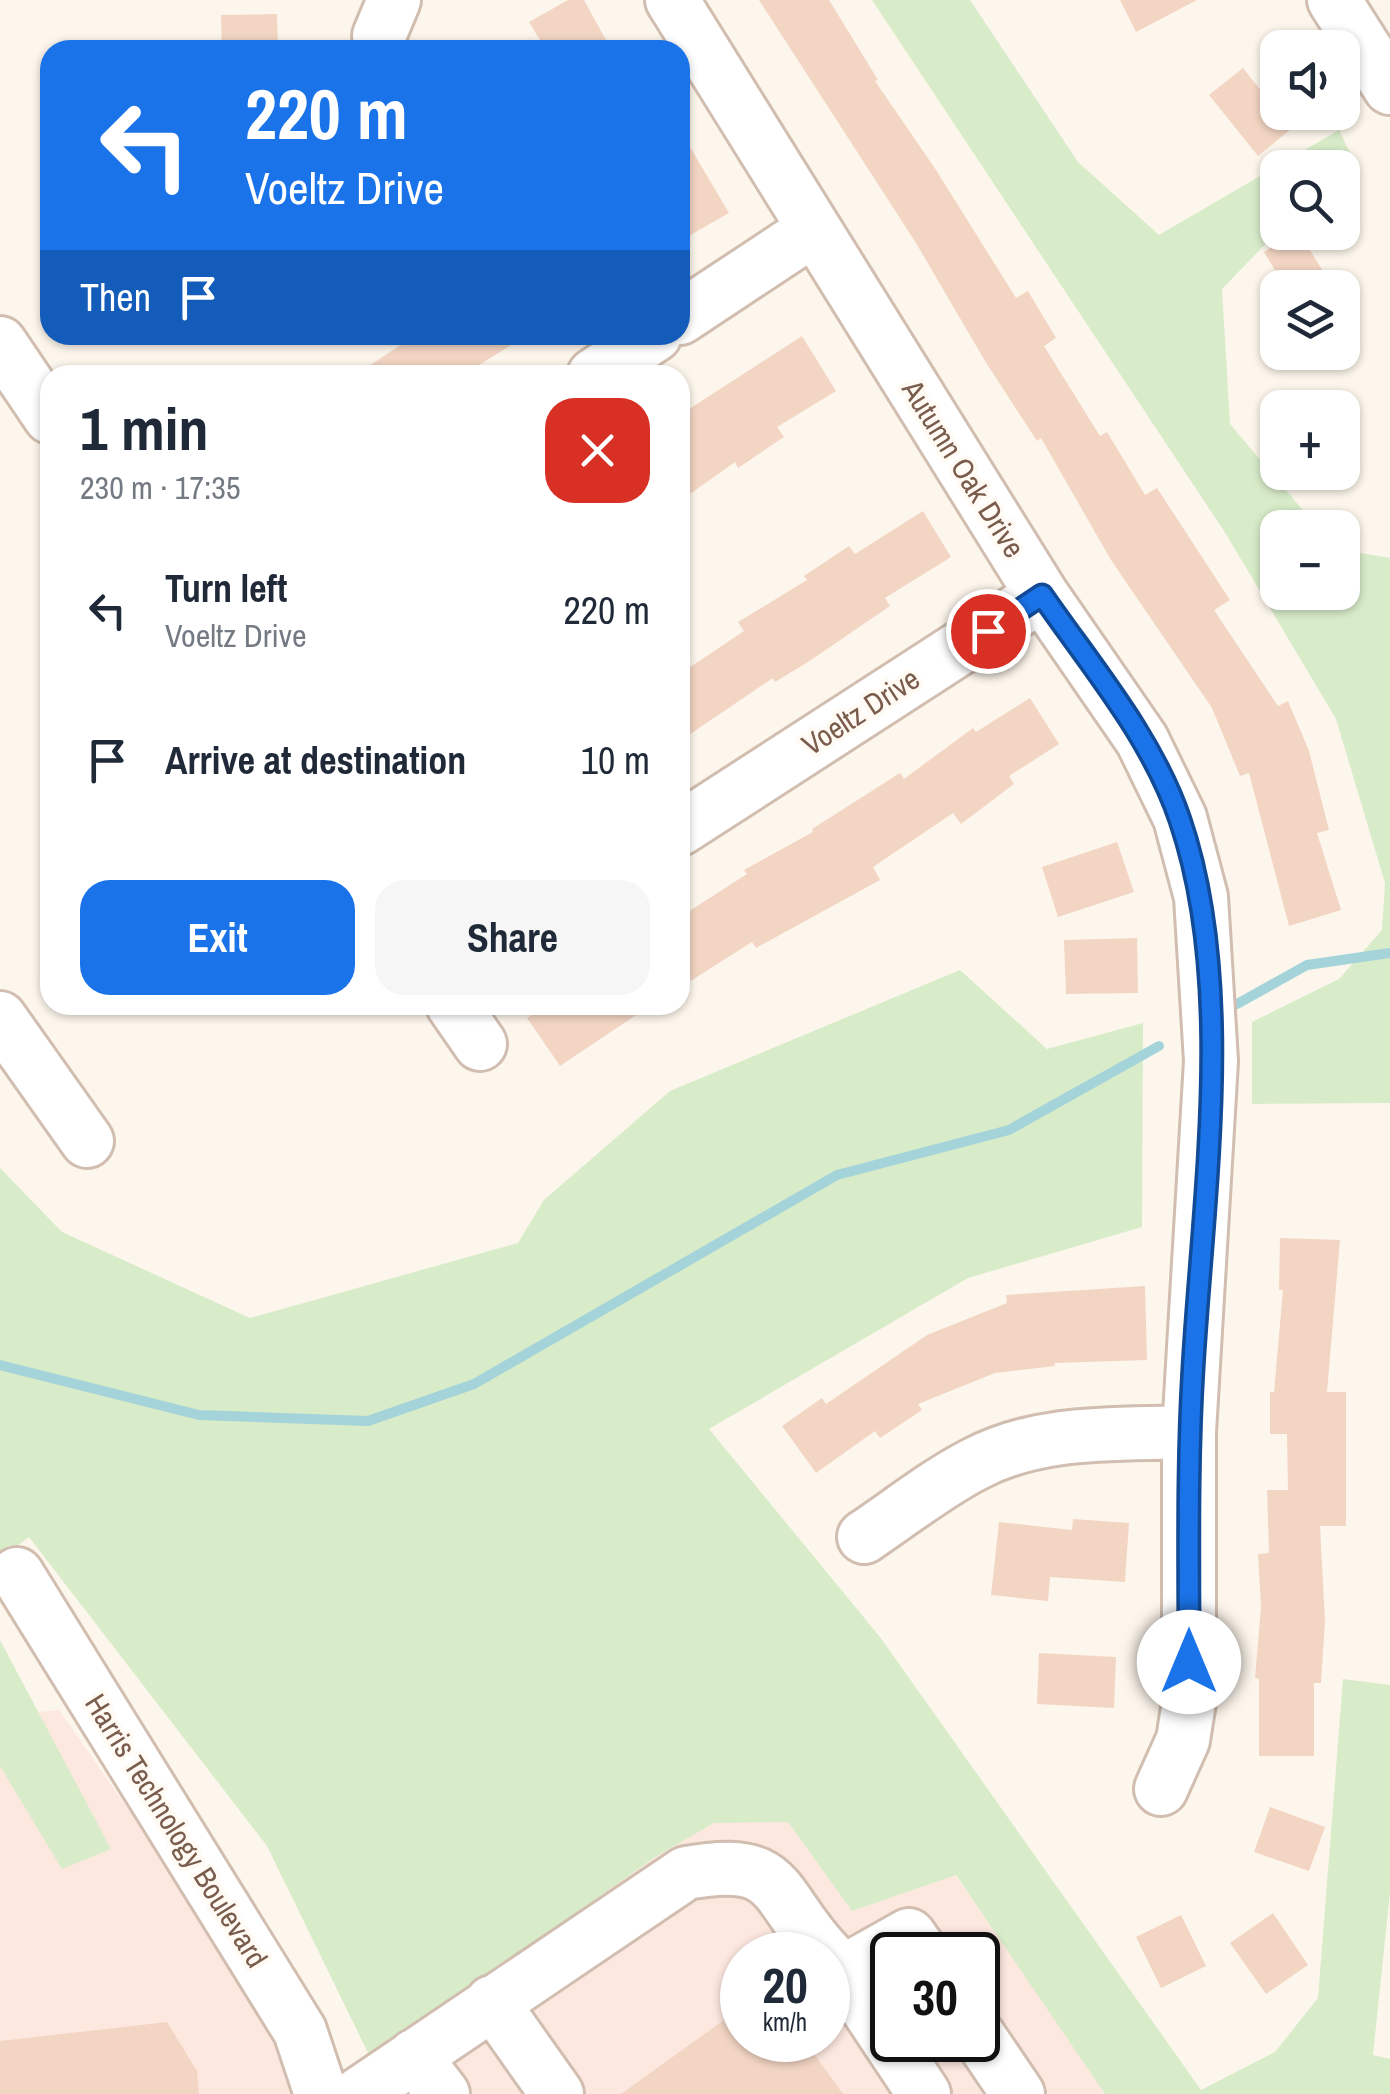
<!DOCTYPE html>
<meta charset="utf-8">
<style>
:root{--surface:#fff;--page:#f6f6f7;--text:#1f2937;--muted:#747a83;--accent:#1a73e8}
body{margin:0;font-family:"Archivo Narrow",sans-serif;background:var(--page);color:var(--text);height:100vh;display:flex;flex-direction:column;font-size:38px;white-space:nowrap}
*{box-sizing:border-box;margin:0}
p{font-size:32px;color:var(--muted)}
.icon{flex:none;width:55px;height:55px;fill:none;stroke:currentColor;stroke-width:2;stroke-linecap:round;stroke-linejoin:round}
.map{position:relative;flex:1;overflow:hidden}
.side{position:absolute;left:40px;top:365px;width:650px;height:650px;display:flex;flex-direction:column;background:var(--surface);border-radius:30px;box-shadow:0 2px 8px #0004}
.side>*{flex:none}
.guide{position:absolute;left:40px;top:40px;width:650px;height:305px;border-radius:30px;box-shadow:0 2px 8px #0004;background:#1a73e8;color:#fff;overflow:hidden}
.fabs{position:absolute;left:1260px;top:30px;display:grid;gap:20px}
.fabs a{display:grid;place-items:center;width:100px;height:100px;border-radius:20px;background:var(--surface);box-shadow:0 2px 8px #0004;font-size:50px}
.speed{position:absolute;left:720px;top:1932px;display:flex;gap:20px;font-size:50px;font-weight:700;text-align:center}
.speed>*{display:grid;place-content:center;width:130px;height:130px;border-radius:50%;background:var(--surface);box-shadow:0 2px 8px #0004;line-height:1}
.speed small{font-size:25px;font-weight:400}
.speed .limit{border:5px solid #111;border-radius:15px;background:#fff;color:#111}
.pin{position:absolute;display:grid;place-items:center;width:85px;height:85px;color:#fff;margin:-42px;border:5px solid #fff;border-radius:50%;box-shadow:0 2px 10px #0007}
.me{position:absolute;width:110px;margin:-55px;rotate:0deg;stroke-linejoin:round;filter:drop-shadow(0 0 8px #0008)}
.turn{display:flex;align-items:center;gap:35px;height:210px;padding:0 40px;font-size:45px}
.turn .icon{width:130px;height:130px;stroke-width:2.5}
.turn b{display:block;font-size:70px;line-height:85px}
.then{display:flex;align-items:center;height:95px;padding:0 40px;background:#0003;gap:20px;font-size:38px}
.round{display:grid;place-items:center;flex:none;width:105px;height:105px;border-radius:30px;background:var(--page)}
.overview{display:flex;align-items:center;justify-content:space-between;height:170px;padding:0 40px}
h1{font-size:60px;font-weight:700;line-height:75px}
.button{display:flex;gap:20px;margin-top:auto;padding:20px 40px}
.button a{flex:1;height:115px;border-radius:30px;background:var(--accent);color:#fff;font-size:40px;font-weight:700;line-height:115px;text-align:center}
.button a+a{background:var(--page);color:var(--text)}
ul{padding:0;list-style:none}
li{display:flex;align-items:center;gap:30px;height:150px;padding:0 40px}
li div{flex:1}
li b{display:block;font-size:38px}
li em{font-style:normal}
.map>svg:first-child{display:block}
</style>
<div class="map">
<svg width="1390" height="2094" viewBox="0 0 1390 2094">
<rect width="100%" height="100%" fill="#fdf6ec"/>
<path fill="#fde8e0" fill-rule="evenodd" d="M59,1710L249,1982L294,2094H0V1716Z
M753,1820L788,1822L852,1911L955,1875L1113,2094H317L657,1856L714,1823ZM742,1955H828V2040H742ZM892,1955H978V2040H892Z"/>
<path fill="#d8ecc9" d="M872,0H970L1078,162L1159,235L1339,130L1352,157L1341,167L1278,168L1277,232L1222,289L1230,424L1317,527L1278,528V592H1342L1343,550L1390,558V1103L1252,1104V1022L1339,979L1382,930L1385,883L1336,719L1226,534Z
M960,970L1047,1049L1143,1023L1142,1227L968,1278L709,1429L880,1637L1201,2090L1275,2052L1318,1998L1343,1679L1390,1685V1892L1373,2055L1390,2059V2094H1105L956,1875L852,1911L788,1822L714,1823L657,1856L370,2057L267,1846L29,1537L0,1559V1168L62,1232L250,1318L518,1243L544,1200L670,1091Z
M0,1640L111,1849L62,1869L0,1766Z"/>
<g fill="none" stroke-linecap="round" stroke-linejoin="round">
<path stroke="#a5d3da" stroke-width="10" d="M1237,1004L1307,965L1390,953
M0,1365L199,1415L368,1421L474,1384L837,1175L1009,1130L1159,1046"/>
</g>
<path fill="#f3d5c3" d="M568,0H584L606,40L589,50H546L529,22Z
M759,0H829L878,80L875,81L936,170L1016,298L1028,291L1056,338L1044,346L1100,436L1107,432L1145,495L1157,488L1230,600L1214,610L1278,706L1288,701L1309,751L1329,830L1317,833L1341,910L1289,926L1249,773L1240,776L1212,708L1111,560L1041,438L1037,441L985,361L916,243Z
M1120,0H1197L1136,32Z
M277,14L278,50H222L221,15Z
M1243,68L1291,129L1258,156L1209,95Z
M680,130L729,213L680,241Z
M1295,232H1299L1333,288H1286L1264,252Z
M416,335H527L463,375H355Z
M802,336L836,391L777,427L784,437L738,468L735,462L680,501V415Z
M923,511L951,557L885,598L890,606L808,662L775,682L773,678L680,741V674L744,631L738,622L807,580L804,576L849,546L855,554Z
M1030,698L1059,744L1009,776L1014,784L961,824L953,813L873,867L880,880L756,948L752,942L689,982L680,968V917L747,874L744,870L813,832L812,829L900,773L904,779L973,728L976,732Z
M1117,842L1134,892L1058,917L1042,867Z
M1137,938L1138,993L1066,994L1064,940Z
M548,1005H651L560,1066L527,1018Z
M1280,1238L1340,1240L1327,1392H1346V1526H1320L1325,1621L1321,1683H1314V1756H1259V1679L1255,1678L1261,1607L1258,1554L1269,1553L1267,1490H1288L1287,1434H1270V1392H1274L1283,1290H1279Z
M1145,1286L1147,1360L1054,1363L1055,1366L995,1373L918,1404L922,1410L880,1438L875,1431L816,1473L782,1426L822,1398L826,1404L927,1335L1007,1303L1006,1295Z
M1073,1519L1129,1523L1125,1582L1050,1577L1048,1601L991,1595L999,1522L1072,1530Z
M1039,1653L1116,1657L1114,1708L1037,1704Z
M1270,1807L1325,1827L1309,1871L1254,1852Z
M1273,1913L1308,1965L1266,1994L1230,1943Z
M1181,1915L1206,1966L1161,1988L1136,1937Z
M742,2007V2040H804L843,2094H621Z
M167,2022L197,2071L199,2094H0V2041Z"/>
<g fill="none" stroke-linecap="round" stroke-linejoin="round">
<g stroke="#d1beb0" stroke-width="58">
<path id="minor" d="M672,0L1042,595L1142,740L1180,818L1201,897L1211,1061L1189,1432V1702L1183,1740L1161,1789
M1334,0L1390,88
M379,36L394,0
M680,318L813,230
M0,343L50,417
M594,375L655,335
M680,829L1042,595
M453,1005L480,1044
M0,1018L87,1141
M864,1537C900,1513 936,1484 975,1464C1041,1429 1117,1435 1189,1432
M17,1574L300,2031L321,2094
M828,1956L843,1972L924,2094
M843,1972L909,1935L923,1955
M492,2002L557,2094
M978,2035L1018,2094
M414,2056L443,2094
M359,2094L686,1873C786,1855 770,1895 827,1955"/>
</g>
<use href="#minor" stroke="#fff" stroke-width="52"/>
</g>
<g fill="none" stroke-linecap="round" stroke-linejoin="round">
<g stroke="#114b97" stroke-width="25">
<path id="route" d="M988,631L1042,595C1091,666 1152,737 1180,820C1236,984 1203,1196 1193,1368C1187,1466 1189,1564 1189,1662"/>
</g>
<use href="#route" stroke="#1a73e8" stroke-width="18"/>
</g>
<g text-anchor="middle" stroke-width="8" stroke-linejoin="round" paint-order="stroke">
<g font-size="30" fill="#7a5c4d" stroke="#fffaf3">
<text transform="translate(963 469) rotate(58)" y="10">Autumn Oak Drive</text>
<text transform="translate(861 712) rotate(-33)" y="10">Voeltz Drive</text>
<text transform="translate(176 1831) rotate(58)" y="10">Harris Technology Boulevard</text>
</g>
</g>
</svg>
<div class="fabs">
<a><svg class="icon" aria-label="sound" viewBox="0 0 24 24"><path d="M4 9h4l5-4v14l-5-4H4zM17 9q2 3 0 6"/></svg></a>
<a><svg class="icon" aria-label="search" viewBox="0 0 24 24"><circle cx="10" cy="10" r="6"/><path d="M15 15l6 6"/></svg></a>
<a><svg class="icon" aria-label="layers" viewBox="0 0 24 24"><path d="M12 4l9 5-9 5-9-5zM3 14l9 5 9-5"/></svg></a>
<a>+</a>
<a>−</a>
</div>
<div class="speed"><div>20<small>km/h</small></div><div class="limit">30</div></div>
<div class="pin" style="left:988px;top:631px;background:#d93025"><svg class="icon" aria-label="arrive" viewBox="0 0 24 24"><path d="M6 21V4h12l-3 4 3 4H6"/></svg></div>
<svg class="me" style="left:1189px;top:1662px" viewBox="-20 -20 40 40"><circle r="19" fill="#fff"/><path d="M0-13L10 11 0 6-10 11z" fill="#1a73e8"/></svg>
<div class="guide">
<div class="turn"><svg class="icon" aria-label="left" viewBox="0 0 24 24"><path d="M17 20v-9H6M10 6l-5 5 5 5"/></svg><div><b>220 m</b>Voeltz Drive</div></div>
<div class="then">Then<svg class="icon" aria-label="arrive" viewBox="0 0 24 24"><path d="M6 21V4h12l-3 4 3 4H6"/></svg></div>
</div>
<section class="side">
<div class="overview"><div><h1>1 min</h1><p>230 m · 17:35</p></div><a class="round" style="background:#d93025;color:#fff"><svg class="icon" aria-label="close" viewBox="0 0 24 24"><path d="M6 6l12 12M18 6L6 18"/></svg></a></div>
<ul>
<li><svg class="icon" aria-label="left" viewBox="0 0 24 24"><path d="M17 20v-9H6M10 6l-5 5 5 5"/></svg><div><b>Turn left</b><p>Voeltz Drive</p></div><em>220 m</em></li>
<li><svg class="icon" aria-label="arrive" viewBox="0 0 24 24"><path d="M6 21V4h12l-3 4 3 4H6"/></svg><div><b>Arrive at destination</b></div><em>10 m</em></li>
</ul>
<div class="button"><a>Exit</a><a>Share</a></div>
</section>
</div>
